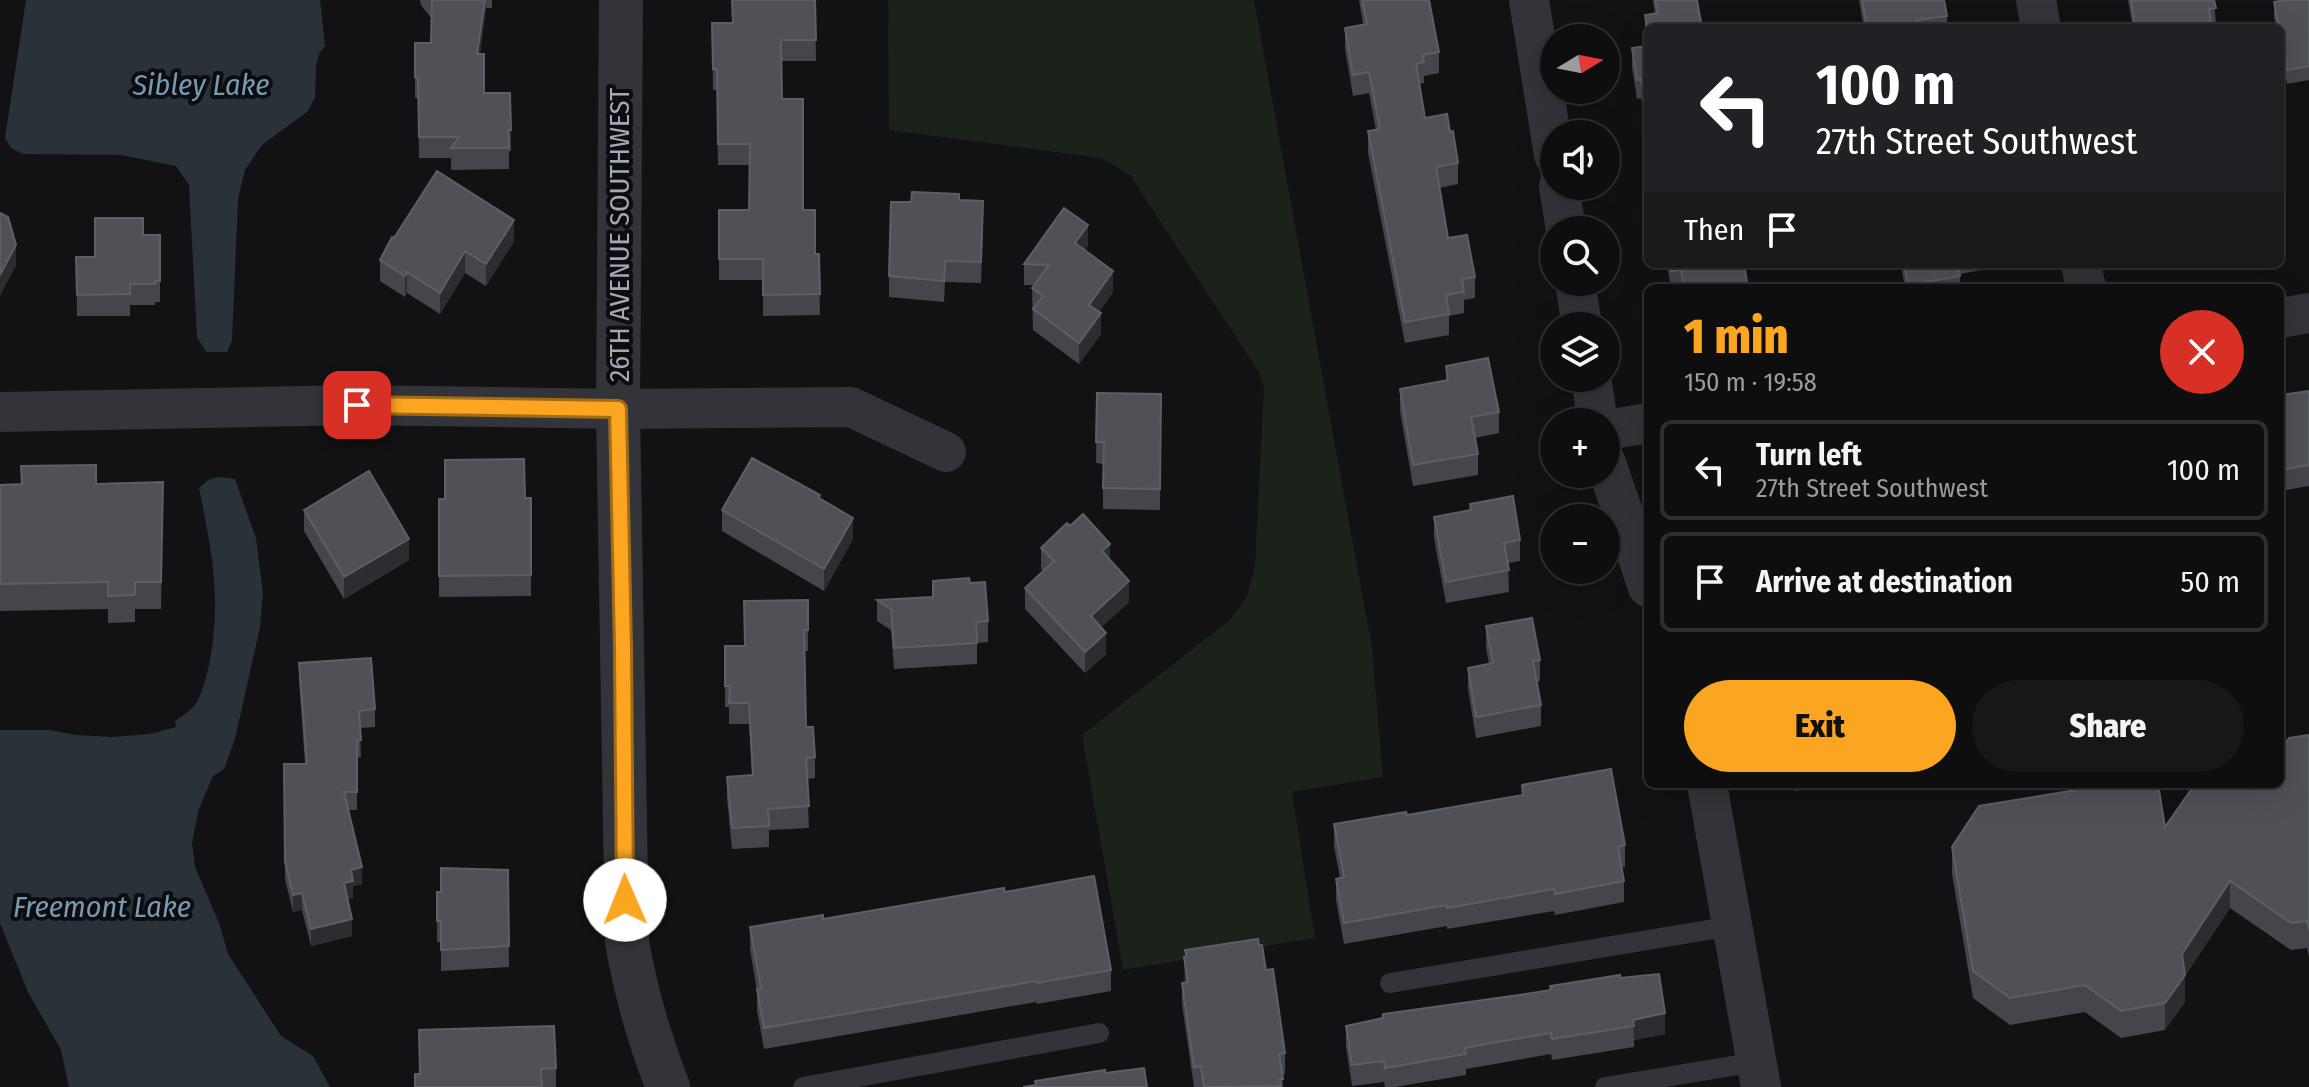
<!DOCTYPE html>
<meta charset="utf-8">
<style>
:root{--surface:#0e0e0f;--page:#171718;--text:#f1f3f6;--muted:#9b9c9e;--line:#2e2e2f;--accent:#fca521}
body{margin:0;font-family:"Fira Sans Condensed",sans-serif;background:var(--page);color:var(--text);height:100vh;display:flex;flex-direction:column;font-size:30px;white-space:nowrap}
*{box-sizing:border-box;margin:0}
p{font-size:26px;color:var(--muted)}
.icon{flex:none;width:44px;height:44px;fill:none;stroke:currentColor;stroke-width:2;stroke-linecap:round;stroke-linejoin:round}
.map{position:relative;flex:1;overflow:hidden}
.details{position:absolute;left:1644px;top:284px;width:640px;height:504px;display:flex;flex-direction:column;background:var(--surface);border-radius:12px;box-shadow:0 8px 32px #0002,0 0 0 2px var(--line)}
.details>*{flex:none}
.banner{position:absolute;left:1644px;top:24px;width:640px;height:244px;border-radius:12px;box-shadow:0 8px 32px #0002,0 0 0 2px var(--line);background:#202124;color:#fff;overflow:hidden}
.needle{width:52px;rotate:80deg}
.fabs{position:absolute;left:1540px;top:24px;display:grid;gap:16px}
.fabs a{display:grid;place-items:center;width:80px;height:80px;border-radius:50%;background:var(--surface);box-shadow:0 8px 32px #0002,0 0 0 2px var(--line);font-size:40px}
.pin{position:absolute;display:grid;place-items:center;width:68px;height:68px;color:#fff;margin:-34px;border-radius:16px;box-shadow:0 4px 12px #0006}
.me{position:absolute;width:88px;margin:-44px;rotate:359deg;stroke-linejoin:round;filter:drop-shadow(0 0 6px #0008)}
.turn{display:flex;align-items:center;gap:28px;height:168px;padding:0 40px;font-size:36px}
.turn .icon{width:104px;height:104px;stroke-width:2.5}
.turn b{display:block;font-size:56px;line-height:68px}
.then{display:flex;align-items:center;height:76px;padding:0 40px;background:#0003;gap:16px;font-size:30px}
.round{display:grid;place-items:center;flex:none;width:84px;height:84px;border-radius:42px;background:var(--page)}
.summary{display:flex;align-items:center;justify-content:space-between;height:136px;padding:0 40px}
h1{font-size:48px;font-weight:800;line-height:60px;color:var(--accent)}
.action{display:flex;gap:16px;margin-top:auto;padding:16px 40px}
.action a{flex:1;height:92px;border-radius:48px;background:var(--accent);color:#111;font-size:32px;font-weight:800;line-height:92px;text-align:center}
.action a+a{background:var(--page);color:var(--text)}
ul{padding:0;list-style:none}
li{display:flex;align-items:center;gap:24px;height:100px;margin:0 16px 12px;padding:0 24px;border:4px solid var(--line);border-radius:12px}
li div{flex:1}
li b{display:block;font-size:30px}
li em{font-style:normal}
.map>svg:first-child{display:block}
</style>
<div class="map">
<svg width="2309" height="1087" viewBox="0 0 2309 1087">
<rect width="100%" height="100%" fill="#121214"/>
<path fill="#1a221a" d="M888,0H1254L1372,648L1383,777L1292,792L1315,938L1123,970L1082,735L1230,620L1246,598L1255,566L1264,387L1258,371L1130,175L1101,158L889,130Z"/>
<path fill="#283238" d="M26,0H320L325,46L319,54L316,65L315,98L307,112L262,145L245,170L238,199L232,341L227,352H206L197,337L189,185L176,166L121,155L23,154L11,148L5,138Z
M218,477L235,479L256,538L263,593L260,627L235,739L224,769L213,776L199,809L192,842L195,867L219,923L228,954L281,1036L313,1056L330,1087H69L61,1050L28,992L0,923V730H50L76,735L112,737L150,734L176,727L175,721C181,717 189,712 194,706C202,696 206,678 209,665C222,600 212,552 199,488L208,480Z"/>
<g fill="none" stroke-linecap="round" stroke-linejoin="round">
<path stroke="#333439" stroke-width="20" d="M1390,983L1732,926
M803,1087L1099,1033
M1605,1087L1756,1062"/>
<path stroke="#333439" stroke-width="40" d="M1529,0L1554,155
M2036,0L2041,28
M1559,186L1566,230
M2081,264L2086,288
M1575,282L1582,326
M2280,318L2309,313
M1591,378L1598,422
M0,412L357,405L618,409L851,407L946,452
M1606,430L1648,423
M1606,463L1648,587
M1707,784L1761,1087"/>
<path stroke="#333439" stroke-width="44" d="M621,0L618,409L627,942C636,993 649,1039 668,1087"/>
</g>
<path fill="#45464c" d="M420,0H492V8H486L480,54L484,93H510L511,151H509V169L451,170V158H419L418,98H415V43H431V18L421,5Z
M815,0L816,61H781L782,99L803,210L815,254H819L820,315L763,316V280H719V210H749L750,165H718L717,90H713L712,23H732Z
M1359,0H1429L1439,52V73L1424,76V83L1419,84L1425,118L1450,132L1458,163V184L1439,188L1448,238L1475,277V298L1464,300V313L1449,316V335L1405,343L1368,153V131L1376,130L1369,93L1353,96L1345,49V28L1363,24Z
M1653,0H1697L1648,28V121L1646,122L1641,98L1637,99L1632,67V48L1647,46L1645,34V15L1655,14Z
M1859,0H1944L1947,16V28H1864Z
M2128,0H2214L2216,24L2211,25L2212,28H2133Z
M2309,0V80L2287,84L2280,47V28H2276L2274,16V2Z
M959,200L983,222L981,283L945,282L944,302L889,297V276L911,202Z
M143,235H160V302H155V305H130V316H77L76,257H95Z
M394,238L514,241L486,286L465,273L440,314L407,293L405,297L380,281V260Z
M1088,246L1085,251L1113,292L1099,312L1101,334L1079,364L1033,330L1032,288L1035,285H1024V264Z
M1667,264H1744L1748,288H1671Z
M1901,264H1987V269L1960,274V288H1905Z
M1446,366L1499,412V433L1475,438L1478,454V475L1413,486L1400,411V389L1446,381Z
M2309,391V486L2280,491V395Z
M1097,393L1161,394L1160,510L1103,509V464L1096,463Z
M163,482L161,609H135V622L108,623V609L0,611V485Z
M531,498V596L439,597V499Z
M820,498L853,539L824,591L722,531V510Z
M1470,504L1520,540V561L1508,563L1509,592L1446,603L1434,538V517L1470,510Z
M304,510L409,560L344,599L304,531Z
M1041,548L1110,560L1129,602L1101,627L1106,654L1085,673L1025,609V588L1043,571L1041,569Z
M933,581L970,583L988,621V642L977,643V664L894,669L891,630L877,621V600L933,597Z
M808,600V651H805L806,727L815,757V778L807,779L809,828L769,830V847L732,849L727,798V777L752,775L749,724H729V707H725V646H744Z
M1486,626L1540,660V681L1537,682L1541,705V726L1476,738L1468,689V668L1489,664L1486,647Z
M299,663L375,709V727L360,728L361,757L357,758V810H348L362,884L353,886V898L348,899L352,936L311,946L302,910L293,912L285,879L284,764H305L299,680Z
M2309,735V957L2307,948L2291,950L2230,908L2185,976V1002L2165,1030L2121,1038L2085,1012L2010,1025L1973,998L1952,874V847L2165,827L2280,784Z
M1794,784H1826V786L1795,791Z
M1522,785L1625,845V867H1621L1624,881V902L1555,915L1554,911L1447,929V926L1344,944L1336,900V879L1340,878L1334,846V824L1407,815L1522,795Z
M508,870L509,967L441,971V942H437V914L441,892Z
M1005,892L1111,970V991L1037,1004L1036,1002L764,1049L757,1010V991L750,949V927L823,919Z
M1185,950L1266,970L1285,1053V1074H1282L1283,1087H1194L1182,1004V983H1185L1184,957H1185Z
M1620,978L1665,1034L1634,1040V1047L1552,1060L1551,1054L1466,1069V1075L1395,1087H1385L1384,1082L1352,1086L1346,1047V1026Z
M419,1030L556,1068V1087H415L419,1074Z"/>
<path fill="#2c2d31" d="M485,0H486V8L477,75V54Z
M514,220V241L486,286V264Z
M1088,225V246L1075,265V243Z
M16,245V266L0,296V275Z
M465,251V273L440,314V293Z
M1113,271V292L1089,326V305Z
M407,272V293L405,297V276Z
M1101,313V334L1079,364V343Z
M853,518V539L824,591V569Z
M409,539V560L344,599V577Z
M1110,544V565L1102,551Z
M1129,581V602L1091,637V616Z
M1106,633V654L1085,673V652Z
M362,867V884L353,886V898L344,900V883L351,870Z
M2230,881V908L2185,976V1002L2165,1030V1003L2182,954Z
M302,893V910L293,912V895Z
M352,919V936L311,946V929Z
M1665,1013V1034L1634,1040L1633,1020Z"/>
<path fill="#4f5157" stroke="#5c5f66" stroke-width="2" d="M432,0H485L477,54H484V93H510L511,130H508L509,148H451L459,137H419L418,77H415V43H431Z
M732,0H815L816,40H781L782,99H803V210H815V254H819L820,294L763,295V259H719V210H749L750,144H718L717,69H713L712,23H733Z
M1362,0H1429L1439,52L1423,55L1424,62L1416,64L1425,118L1447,114L1450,132L1453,131L1458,163L1436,167L1448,238L1467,235L1475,277L1462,279L1464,292L1446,295L1449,314L1405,322L1368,131L1380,129L1369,72L1353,75L1345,28L1367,24Z
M1655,0H1697L1702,28H1648V35L1645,15L1658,13Z
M1862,0H1944L1947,16L1917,20L1918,28H1867Z
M2131,0H2214L2216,8L2209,9L2212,28H2135Z
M2284,0H2309V66L2287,70L2274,2Z
M1648,46V103H1646L1641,79L1637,80L1632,48Z
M437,171L514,220L486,264L465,251L440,293L407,272L405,276L380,260L392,237L394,238Z
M912,192L959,194V200L983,201L981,262L945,261L944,281L889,276L891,202H911Z
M1064,208L1088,225L1075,243L1113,271L1089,305L1101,313L1079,343L1033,309L1043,296L1032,288L1049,265L1024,264Z
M0,213L8,217L16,245L0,275Z
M95,218H143V235H160V281H155V284H130V294L77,295L76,257H95Z
M1670,264H1744L1748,288H1684L1681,270L1671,271Z
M1904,264H1958L1960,276L1908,285Z
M1488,358L1499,412L1471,417L1478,454L1413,465L1400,389L1448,380L1446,366Z
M2309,391V465L2280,470V395Z
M1097,393L1161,394L1160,489L1103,488L1104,442H1096Z
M752,458L820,495L819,498L853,518L824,569L722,510Z
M524,459L525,498H531V575L439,576V499H445V460Z
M96,465V484L163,482L161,582H135V595L108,596V582L0,584V485L22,484L21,466Z
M369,471L409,539L344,577L304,510Z
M1513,496L1520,540L1504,543L1509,570L1446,582L1434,517L1471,510L1470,504Z
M1083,514L1110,544L1102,551L1129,581L1091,616L1106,633L1085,652L1025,588L1054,561L1041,548L1067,523L1070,526Z
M969,578L970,583L985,582L988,621L976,622L977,643L894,648L891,609L877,600L933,597V581Z
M808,600V630H804L806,727H813L815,757L806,758L809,806L768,809L769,826L732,828L727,777L753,775L749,703H729L730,686H725V646H745L744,601Z
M1532,618L1540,660L1533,661L1541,705L1476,717L1468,668L1493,663L1486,626Z
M371,658L375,709L359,711L361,740L357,741V792H344L362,867L351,870L353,881L344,883L352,919L311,929L302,893L293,895L285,862L284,764H307L299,663Z
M2309,735V930L2307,921L2291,923L2230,881L2182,954L2185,975L2165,1003L2121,1011L2085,985L2010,998L1973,971L1952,847L1979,806L2112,784H2158L2165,827L2195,784H2280V752L2289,738Z
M1611,769L1625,845L1618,847L1624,881L1555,894L1554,889L1447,908V905L1344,923L1336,879L1344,877L1334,824L1406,812L1407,815L1523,795L1522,785Z
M441,868L508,870L509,946L441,950V921H437V892H441Z
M1094,876L1111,970L1037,983L1036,981L764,1028L757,989L761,988L750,927L823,915V919L1004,888L1005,892Z
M1258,939L1259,946L1262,945L1266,970L1273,969L1285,1053L1279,1054L1283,1079H1280L1281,1086L1204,1087L1201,1066L1194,1067L1182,983L1188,982L1184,957L1187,956L1185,950Z
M1659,974L1665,1013L1633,1020L1634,1026L1552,1039L1551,1033L1491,1043L1465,1048L1466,1054L1385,1068L1384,1061L1352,1065L1346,1026L1383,1018V1014L1519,995L1551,990L1550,986L1620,975V978Z
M554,1026L556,1068L541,1069L542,1087H415V1074H420L419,1030Z
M1144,1068L1147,1087H1023L1036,1085L1035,1081L1105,1070V1073Z"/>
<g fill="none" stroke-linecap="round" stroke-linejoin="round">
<g stroke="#a46b15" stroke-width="20">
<path id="route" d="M357,405L618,409L623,648L625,900"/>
</g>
<use href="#route" stroke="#fca521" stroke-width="14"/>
</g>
<g text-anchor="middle" stroke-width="8" stroke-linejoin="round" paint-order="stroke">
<g font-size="28" fill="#a2a9b5" stroke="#0d0d0f">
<text transform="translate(619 235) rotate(-90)" y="10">26TH AVENUE SOUTHWEST</text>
</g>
<g font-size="30" font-style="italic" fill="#779ab3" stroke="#0d0d0f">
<text x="201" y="95">Sibley Lake</text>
<text x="102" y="917">Freemont Lake</text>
</g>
</g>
</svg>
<div class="fabs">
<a><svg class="needle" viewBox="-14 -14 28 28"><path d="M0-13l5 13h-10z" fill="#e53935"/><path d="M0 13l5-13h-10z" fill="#9b9c9e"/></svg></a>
<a><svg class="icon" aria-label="sound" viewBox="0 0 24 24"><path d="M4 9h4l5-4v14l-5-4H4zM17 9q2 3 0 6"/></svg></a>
<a><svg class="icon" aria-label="search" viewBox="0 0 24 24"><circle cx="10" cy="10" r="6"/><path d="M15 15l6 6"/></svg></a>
<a><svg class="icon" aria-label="layers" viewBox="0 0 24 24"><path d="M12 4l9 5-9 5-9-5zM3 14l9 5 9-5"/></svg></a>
<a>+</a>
<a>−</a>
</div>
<div class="pin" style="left:357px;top:405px;background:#d93025"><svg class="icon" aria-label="arrive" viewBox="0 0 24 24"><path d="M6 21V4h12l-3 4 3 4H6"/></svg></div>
<svg class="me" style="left:625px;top:900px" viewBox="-20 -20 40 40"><circle r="19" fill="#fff"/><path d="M0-13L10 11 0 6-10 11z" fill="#fca521"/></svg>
<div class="banner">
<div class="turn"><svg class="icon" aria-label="left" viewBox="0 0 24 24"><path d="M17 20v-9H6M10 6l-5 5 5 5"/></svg><div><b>100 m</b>27th Street Southwest</div></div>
<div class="then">Then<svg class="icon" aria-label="arrive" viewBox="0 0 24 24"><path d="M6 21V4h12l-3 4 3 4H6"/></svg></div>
</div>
<section class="details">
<div class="summary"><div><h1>1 min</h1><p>150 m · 19:58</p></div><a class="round" style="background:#d93025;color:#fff"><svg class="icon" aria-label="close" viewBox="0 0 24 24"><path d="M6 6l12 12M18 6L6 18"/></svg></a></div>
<ul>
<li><svg class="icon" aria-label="left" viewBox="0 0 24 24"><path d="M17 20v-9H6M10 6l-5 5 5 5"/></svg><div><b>Turn left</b><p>27th Street Southwest</p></div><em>100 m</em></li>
<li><svg class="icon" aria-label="arrive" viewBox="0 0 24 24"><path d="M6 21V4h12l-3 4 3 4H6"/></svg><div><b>Arrive at destination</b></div><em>50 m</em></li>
</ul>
<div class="action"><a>Exit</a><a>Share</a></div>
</section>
</div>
